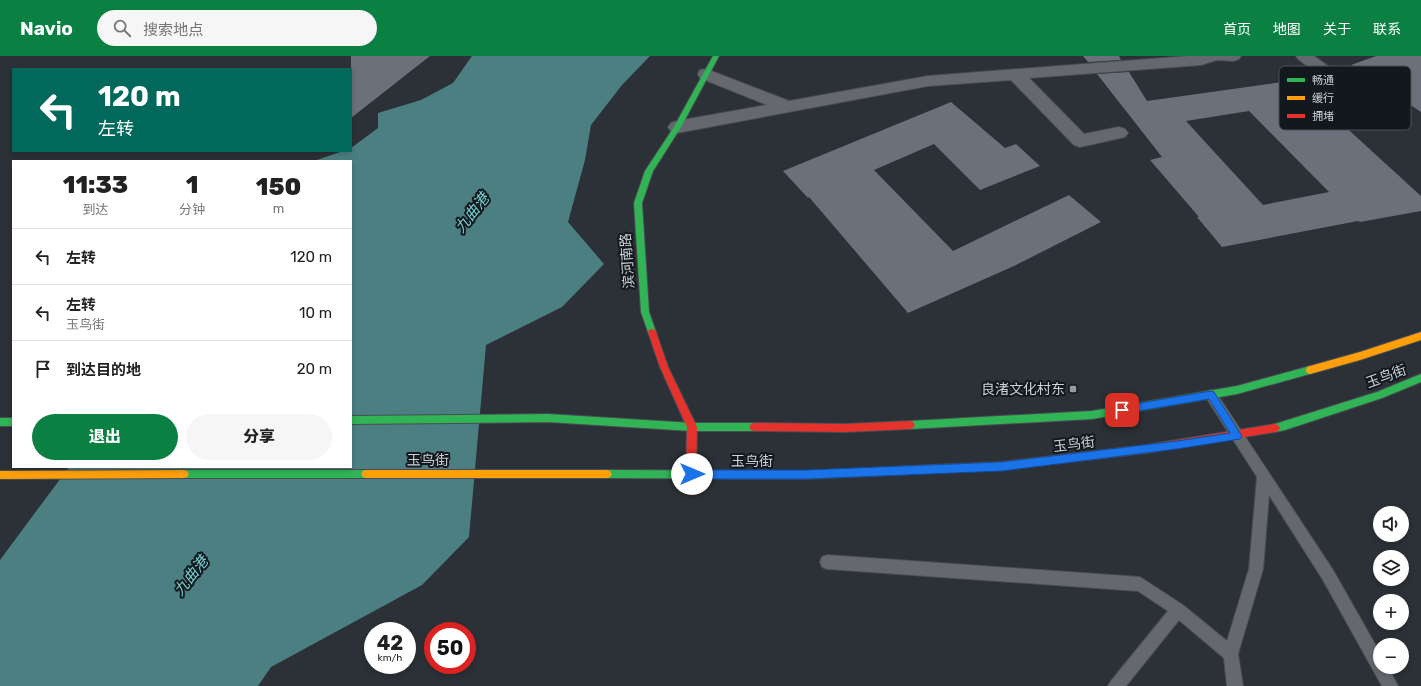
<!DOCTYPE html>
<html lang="zh">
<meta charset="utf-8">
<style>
:root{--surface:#fff;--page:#f6f6f6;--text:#222;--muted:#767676;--line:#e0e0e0;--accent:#0b8043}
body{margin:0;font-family:Rubik,"Noto Sans SC",sans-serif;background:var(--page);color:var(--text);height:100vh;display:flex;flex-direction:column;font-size:15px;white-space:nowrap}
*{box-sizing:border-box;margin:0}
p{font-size:13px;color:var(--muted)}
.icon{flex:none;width:22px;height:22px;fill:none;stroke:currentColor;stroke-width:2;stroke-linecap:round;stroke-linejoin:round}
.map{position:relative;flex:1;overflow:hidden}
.drawer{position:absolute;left:12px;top:104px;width:340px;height:308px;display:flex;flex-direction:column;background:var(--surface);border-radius:0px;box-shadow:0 2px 6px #0003}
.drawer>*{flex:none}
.banner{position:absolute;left:12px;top:12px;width:340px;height:84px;border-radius:0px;box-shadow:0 2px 6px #0003;background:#00695c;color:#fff;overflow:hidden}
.buttons{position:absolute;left:1373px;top:450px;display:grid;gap:8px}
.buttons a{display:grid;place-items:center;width:36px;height:36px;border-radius:50%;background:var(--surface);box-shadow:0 2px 6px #0003;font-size:20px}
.speed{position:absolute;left:364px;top:566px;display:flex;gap:8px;font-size:20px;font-weight:700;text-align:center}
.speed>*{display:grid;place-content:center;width:52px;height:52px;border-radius:50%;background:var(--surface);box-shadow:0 2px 6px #0003;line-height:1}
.speed small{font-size:10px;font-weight:400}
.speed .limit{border:6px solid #d22;background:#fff;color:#111}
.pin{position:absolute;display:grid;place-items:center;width:34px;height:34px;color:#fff;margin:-17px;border-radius:8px;box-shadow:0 2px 6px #0006}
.me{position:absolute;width:44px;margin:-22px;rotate:90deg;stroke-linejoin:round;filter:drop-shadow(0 0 3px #0008)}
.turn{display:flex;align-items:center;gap:14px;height:84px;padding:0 20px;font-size:18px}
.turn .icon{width:52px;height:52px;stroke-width:2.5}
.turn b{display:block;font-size:28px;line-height:34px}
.eta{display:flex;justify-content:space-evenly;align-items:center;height:68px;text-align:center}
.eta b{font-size:24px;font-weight:800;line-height:28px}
.button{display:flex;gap:8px;margin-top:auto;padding:8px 20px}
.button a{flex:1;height:46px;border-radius:24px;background:var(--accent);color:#fff;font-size:16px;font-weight:800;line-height:46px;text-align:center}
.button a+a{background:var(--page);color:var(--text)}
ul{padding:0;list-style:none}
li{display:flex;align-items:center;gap:12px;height:56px;padding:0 20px;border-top:1px solid var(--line)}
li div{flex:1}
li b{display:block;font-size:15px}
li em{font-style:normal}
header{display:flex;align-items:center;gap:24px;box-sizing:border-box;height:56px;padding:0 20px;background:var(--accent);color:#fff}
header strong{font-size:19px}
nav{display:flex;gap:22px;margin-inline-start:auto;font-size:14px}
.search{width:280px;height:36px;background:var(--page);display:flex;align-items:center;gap:10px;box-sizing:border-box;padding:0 14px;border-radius:22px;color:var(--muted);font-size:15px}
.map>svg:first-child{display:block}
</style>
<header>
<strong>Navio</strong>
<div class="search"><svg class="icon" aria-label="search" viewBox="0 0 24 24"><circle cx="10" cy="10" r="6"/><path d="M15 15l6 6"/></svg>搜索地点</div>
<nav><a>首页</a><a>地图</a><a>关于</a><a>联系</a></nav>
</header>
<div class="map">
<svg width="1421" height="630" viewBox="0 0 1421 630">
<rect width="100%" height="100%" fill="#2b3136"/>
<path fill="#4c7f82" d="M472,0H650L622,29L591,69L585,104L568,166L604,208L562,251L486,289L469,481L422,529L271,611L258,630H0V504L69,411H351V105H314L343,95H351V92L378,72V57L421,44L453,27Z"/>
<path fill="#6b707a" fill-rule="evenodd" d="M351,0H430L351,62Z
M1083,0H1119L1121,4L1088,6Z
M1376,0H1421V56L1351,9Z
M1129,16L1147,45L1297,24L1340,66L1421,140V155L1360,166L1358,165L1222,191L1197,161H1199L1150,104L1162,101L1097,18ZM1249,55L1329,136L1263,149L1186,65Z
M951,46L1005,92L1016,88L1040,110L980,134L934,88L874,114L953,195L1069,139L1101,166L1014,210L908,257L809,141L808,142L783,115Z"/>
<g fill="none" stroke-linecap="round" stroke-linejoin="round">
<g stroke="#494d52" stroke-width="2">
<path id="lane" d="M1211,334L1215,335L1333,514L1380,597V611H1388L1398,630H1382L1323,524L1269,439L1263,513L1238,598L1243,630H1227L1224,602L1179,564L1126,630H1108L1111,625L1168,555L1138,535L827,513L822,511L820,506L822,501L827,499L1140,521L1183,549L1227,585L1249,513L1257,421L1207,343L1205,339L1207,335Z"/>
</g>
<g stroke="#494d52" stroke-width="2">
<path id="street" d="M1189,0H1241L1239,3L1233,5L1217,4L1201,9L1029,22L1084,78L1119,71L1125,73L1128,77L1125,81L1080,91L1074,89L1011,24L928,30L677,77L671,75L668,71L671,67L677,65L767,49L700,22L698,18L700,14L706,13L789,45L928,20Z
M1296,0H1314L1361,34L1376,30L1382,31L1384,35L1382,39C1372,41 1362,46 1352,44L1298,3Z"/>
</g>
<g stroke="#494d52" stroke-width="2">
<path id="fast" d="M713,0H719L681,71L653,115L642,147L649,256L656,276L655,278H649L648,276L641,256L634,147L645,115L674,71Z
M1310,310L1313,311L1314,314L1313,317L1237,338L1092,363L910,373L907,372L905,369L907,366L910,365L1092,355L1237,330Z
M1421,318V326L1382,342L1285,374L1275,376L1272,375L1270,372L1272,369L1275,368L1377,336Z
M548,358L692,367H754L757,368L759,371L757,374L754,375H692L548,366L351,368V360Z
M0,362H13V370H0Z
M932,409L935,410L937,413L935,416L932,417L806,423L607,422L604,421L602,418L604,415L607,414L806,415Z
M184,414H366L369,415L371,418L369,421L366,422H184L181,421L179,418L181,415Z"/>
</g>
<g stroke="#494d52" stroke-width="2">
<path id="slow" d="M1421,276V284L1360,304L1310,318L1307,317L1306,314L1307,311L1310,310L1360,296Z
M1146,389L1149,390L1151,393L1149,396L1146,397L1002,414L932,417L929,416L927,413L929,410L932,409L1002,406Z
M184,414L187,415L189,418L187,421L184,422L0,423V415Z
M366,414H607L610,415L612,418L610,421L607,422H366L363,421L361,418L363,415Z"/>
</g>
<g stroke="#494d52" stroke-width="2">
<path id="jam" d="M652,273L655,274L656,276L668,311L697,371L696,418L694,421L691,422L688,421L686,418L687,371L660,311L648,276L649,274Z
M910,365L913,366L915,369L913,372L910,373L845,376L754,375L751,374L749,371L751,368L754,367L845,368Z
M1275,368L1278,369L1280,372L1278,375L1275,376L1146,397L1143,396L1141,393L1143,390L1146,389Z"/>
</g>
<use href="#lane" fill="#65696e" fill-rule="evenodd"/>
<use href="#street" fill="#65696e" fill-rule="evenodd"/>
<use href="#fast" fill="#30b455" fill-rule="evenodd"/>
<use href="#slow" fill="#ff9f0a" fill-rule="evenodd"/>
<use href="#jam" fill="#e5322d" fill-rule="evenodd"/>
</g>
<path fill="#1a73e8" stroke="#114b97" d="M1211,335L1214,336L1240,377L1242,380L1240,383L1177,393L1002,415L806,423H692L688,421L687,418L688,415L692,414H806L1002,406L1177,385L1230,377L1209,343L1122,358L1118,356L1117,354L1118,351L1122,350Z"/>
<rect fill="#949aa0" stroke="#13181d" stroke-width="1.5" x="1069" y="329" width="8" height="8" rx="2"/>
<g text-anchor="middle" stroke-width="4" stroke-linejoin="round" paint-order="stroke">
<g font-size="14" fill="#ccd2d9" stroke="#13181d">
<text transform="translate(627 205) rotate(-94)" y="5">滨河南路</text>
<text transform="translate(1386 320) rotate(-20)" y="5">玉鸟街</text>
<text transform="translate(1074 388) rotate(-7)" y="5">玉鸟街</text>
<text x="428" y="409">玉鸟街</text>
<text x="752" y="410">玉鸟街</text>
</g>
<g font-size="14" fill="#ccd2d9" stroke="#13181d" text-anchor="end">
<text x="1065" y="338">良渚文化村东</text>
</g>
<g font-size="15" font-style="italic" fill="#75d2d5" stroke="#13181d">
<text transform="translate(472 157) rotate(-52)" y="5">九曲港</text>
<text transform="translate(191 520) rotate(-52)" y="5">九曲港</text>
</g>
</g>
<rect x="1279" y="10" width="132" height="64" rx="6" fill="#13181d" stroke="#4a5055" stroke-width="1"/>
<rect x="1287" y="22" width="18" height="4" fill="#30b455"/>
<rect x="1287" y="40" width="18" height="4" fill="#ff9f0a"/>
<rect x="1287" y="58" width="18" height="4" fill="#e5322d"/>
<g font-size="11" fill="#ccd2d9">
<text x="1312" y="28">畅通</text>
<text x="1312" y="46">缓行</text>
<text x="1312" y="64">拥堵</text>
</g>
</svg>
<div class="buttons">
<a><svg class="icon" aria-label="sound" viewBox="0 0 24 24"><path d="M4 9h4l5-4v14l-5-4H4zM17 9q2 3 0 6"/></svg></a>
<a><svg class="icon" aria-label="layers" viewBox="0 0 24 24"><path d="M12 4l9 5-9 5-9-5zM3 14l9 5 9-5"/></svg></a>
<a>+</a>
<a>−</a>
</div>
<div class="speed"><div>42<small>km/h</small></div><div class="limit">50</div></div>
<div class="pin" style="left:1122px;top:354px;background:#d93025"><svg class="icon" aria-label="arrive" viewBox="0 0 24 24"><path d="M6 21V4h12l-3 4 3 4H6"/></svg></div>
<svg class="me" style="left:692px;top:418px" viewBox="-20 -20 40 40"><circle r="19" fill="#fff"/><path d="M0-13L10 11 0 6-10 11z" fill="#1a73e8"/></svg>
<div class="banner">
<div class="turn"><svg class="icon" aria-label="left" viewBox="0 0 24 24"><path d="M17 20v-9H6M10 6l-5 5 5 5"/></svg><div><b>120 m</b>左转</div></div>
</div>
<section class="drawer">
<div class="eta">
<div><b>11:33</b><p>到达</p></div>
<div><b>1</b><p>分钟</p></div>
<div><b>150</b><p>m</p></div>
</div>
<ul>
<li><svg class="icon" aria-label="left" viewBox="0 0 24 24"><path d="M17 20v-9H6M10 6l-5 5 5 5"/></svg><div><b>左转</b></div><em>120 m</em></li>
<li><svg class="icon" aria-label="left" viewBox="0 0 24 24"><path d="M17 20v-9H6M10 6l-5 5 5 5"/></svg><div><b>左转</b><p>玉鸟街</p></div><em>10 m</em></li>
<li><svg class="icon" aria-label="arrive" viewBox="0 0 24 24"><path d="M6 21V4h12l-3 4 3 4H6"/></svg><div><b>到达目的地</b></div><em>20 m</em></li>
</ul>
<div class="button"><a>退出</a><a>分享</a></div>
</section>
</div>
